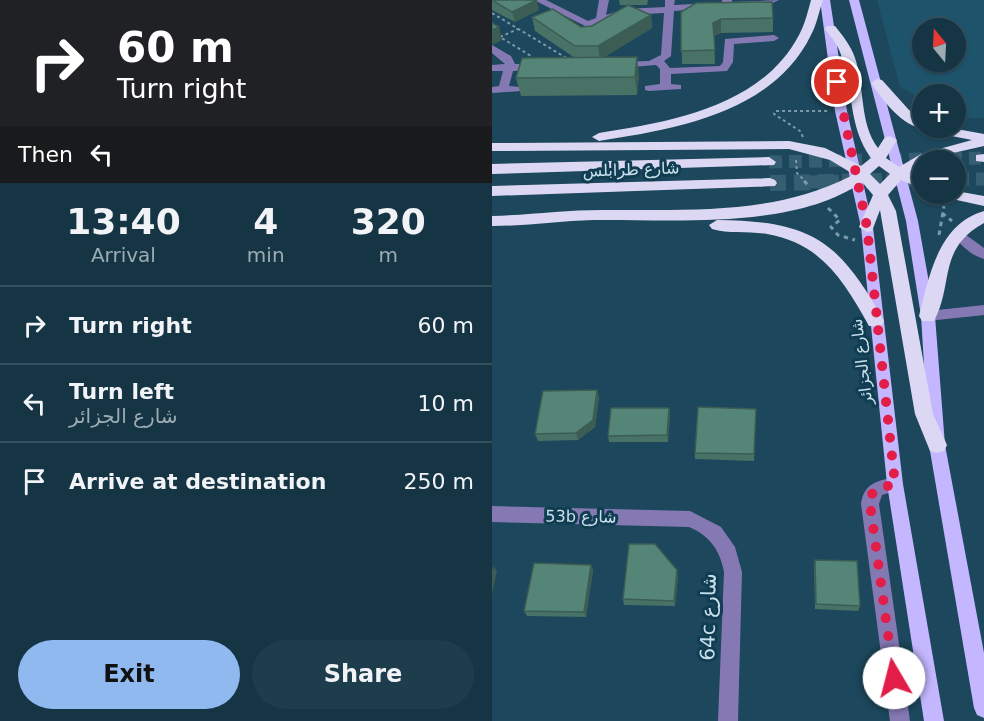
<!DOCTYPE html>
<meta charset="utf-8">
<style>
:root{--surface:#153545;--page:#1e3d4c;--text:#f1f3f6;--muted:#9dabb3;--line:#34505e;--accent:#90b9f0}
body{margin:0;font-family:"DejaVu Sans",Vazirmatn,sans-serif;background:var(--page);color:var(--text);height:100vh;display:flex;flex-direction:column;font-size:22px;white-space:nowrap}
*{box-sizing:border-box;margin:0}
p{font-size:20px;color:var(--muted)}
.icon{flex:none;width:33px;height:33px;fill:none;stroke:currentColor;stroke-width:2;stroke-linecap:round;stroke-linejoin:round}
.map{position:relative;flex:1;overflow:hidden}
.drawer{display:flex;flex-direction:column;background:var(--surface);width:492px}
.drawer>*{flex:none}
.banner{background:#202124;color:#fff;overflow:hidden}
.needle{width:39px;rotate:342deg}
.controls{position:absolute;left:420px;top:18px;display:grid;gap:12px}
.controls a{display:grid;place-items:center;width:54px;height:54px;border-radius:50%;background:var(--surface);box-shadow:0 2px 4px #0004,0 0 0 2px var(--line);font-size:30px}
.pin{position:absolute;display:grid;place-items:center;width:51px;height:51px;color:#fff;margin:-26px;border:3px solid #fff;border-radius:50%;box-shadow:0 2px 6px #0007}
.me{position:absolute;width:66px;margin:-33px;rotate:352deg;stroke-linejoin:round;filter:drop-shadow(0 0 4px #0008)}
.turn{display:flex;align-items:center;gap:21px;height:126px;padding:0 18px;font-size:27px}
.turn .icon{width:78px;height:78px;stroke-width:2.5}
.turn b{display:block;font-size:42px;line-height:51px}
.then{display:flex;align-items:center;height:57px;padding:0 18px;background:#0003;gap:12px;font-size:22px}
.eta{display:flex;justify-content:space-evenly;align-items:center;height:102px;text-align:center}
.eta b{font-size:36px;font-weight:800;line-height:42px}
.primary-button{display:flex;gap:12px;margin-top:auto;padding:12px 18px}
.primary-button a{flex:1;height:69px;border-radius:36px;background:var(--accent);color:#111;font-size:24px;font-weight:800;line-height:69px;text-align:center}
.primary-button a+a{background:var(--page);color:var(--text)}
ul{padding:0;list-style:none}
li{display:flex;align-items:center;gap:18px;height:78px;padding:0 18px;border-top:2px solid var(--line)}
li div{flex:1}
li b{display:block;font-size:22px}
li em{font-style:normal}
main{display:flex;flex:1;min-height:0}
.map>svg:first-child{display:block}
</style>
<main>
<section class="drawer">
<div class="banner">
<div class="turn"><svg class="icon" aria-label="right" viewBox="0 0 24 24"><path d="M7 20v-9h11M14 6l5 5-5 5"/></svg><div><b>60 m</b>Turn right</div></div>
<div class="then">Then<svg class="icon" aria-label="left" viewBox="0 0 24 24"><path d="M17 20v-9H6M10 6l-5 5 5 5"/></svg></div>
</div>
<div class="eta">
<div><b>13:40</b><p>Arrival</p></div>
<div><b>4</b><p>min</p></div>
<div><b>320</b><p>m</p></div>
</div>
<ul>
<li><svg class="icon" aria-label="right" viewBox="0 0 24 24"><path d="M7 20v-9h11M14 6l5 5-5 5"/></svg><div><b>Turn right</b></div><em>60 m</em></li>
<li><svg class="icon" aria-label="left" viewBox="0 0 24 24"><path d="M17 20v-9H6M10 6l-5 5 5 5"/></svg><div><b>Turn left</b><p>شارع الجزائر</p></div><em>10 m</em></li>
<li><svg class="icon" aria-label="arrive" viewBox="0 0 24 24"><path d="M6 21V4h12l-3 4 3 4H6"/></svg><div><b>Arrive at destination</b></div><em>250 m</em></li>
</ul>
<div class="primary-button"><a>Exit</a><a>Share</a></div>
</section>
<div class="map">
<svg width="492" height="721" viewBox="0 0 492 721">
<rect width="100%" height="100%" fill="#1c475c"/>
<path fill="#1e536c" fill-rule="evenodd" d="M385,0H492V118H464V94H430V99L408,87ZM430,28H464V62H430Z"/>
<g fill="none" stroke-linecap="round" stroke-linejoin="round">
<path stroke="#365e72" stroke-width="13" stroke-dasharray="13 7" stroke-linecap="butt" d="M277,162L489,158
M464,179H492
M314,182L430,180"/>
<path stroke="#365e72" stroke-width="16" stroke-dasharray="16 8" stroke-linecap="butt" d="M278,183L390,181"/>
<path stroke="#7a9aaa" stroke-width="2" stroke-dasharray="3 3" stroke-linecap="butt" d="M0,13L76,59
M0,32L39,56
M8,37L26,29
M311,137L308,131L282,114L283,111H336
M304,160L305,173L314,182
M464,172V182"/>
<path stroke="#7a9aaa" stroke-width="3" stroke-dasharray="4.5 4.5" stroke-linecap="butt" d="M312,181L316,185
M336,208L348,220L339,227L346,235L363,240
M450,213L460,221
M447,235L452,206"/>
<path fill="#8579b4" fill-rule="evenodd" d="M42,0H54L96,21L104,18L107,0H117L114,15L133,9L173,7V0H183L182,5L220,3L222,5L217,8L182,11L179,56L172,61L178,68L228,66L231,62L233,39L282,35L287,38L282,41L242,44L241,62L235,71L179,74V84L189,85V89L157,91L153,90V86L168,84V69L164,65L127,68L122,65L127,62L157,61L169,55L172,13L134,15L95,27Z
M230,0H240V2L287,0L272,7L235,8L230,5Z
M0,45L19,56L23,64H46L51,67L46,70L21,71L17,86L29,87V91L0,93V87L7,86L11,71H0V65L13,64L0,53Z
M466,229L492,248V259C478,255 468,244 459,233Z
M492,305V315L436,321L429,316L436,311Z
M403,477L409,479L411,484L409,489L390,495L387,504L418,721H398L369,504C372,483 385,481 403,477Z
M0,506L198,511L229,527L243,547L250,572L246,721H226L232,572C228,550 218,536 197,527L0,522Z"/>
<path fill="#c4b7ff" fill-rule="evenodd" d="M328,0H338L355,111L381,227L411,484L452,721H432L395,484L369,227L343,111Z
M357,0H367L426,221L443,316L453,445L492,653V718L485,715L482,708L437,445L429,316L414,221Z"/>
<path fill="#dcd8f4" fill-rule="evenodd" d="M319,0H331C327,11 325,24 319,35C281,113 184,129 107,141L100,137L107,133C179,122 270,106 307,35C313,24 316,11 319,0Z
M335,26H343C351,36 359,46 363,58C373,87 367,123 386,148L393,137L398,136L405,140L394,158L407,167L429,154L480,140L434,131L432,128H459L492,134V146L430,160V165L418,173L430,178V189L409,180L396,195L404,211L441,414L455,445L452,451L445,453L438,451L423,414L388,210L380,231L375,232L367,227L381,195L370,182C303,230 180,219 101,220C67,221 34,226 0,226V216C37,215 73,210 110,210C196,209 278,216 357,177L361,174L338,160L297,149L0,151V143L297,141L333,148L369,166L379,158C356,126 362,92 350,58C347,46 340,38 333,29ZM387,166L398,174L388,184L378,174Z
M385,79L390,80L417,110L430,118L432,128C411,128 390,99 379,83Z
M492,154V162L484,161V155Z
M277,157L284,162L282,165L0,174V164Z
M278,178L283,180L285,183L283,186L0,196V186Z
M464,191L492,196V206L451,197L449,194H464Z
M492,211V223C445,249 462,284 442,321H430L427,316C437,277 446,224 492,211Z
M225,220C319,221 347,240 392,321L389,326H377C352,281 329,243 275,234C257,231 237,234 220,229L217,225Z"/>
</g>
<path fill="#487265" d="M0,0L47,10L23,22L0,10Z
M127,0H156L155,5H128Z
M189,12L281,18V32L229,33L222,36L223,64H190Z
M159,15L160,28L112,57L147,75L145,95L29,96L24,78L83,58L43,31L40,17L89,27L100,26Z
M107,397L103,427L86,440L46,441L43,434Z
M177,408L178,415L176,442H117L116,436Z
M264,409L262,461L203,459V453Z
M323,560L368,606L366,611L323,609L322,566Z
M99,565L101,570L94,617L35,616L32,611Z
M186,576L183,606L132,605L131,599Z"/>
<path fill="#3b5d53" d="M45,0L47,10L23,22L20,12Z
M159,15L160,28L108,60L106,46Z
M229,19V33L222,36L221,23Z
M7,27L10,40L0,45V30Z
M145,57L147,75L145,95L143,77Z
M105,390L107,397L103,427L86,440L84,433Z
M177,408L178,415L176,442L175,435Z
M99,565L101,570L94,617L92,612Z
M1,566L5,571L0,595V571Z
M185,570L186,576L183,606L182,601Z"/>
<path fill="#548576" stroke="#3b5d53" stroke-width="1.5" d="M0,0H45L20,12Z
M280,2L281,18L229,19L221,23L223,50L189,51V12L204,3Z
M136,5L159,15L106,46H83L40,17L61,9L89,27L100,26Z
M0,23L7,27L0,30Z
M145,57L143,77L24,78L30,58Z
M105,390L101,420L84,433L43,434L51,391Z
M206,407L264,409L262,454L203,453Z
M119,408H177L175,435L116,436Z
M137,544H163L185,570L182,601L131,599Z
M323,560L365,561L368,606L324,604Z
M42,563L99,565L92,612L32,611Z"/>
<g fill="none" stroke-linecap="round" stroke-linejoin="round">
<path stroke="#e11d48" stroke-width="10" stroke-dasharray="0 18" d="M345,82L375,227L403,484L385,489L379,495L378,504L402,678"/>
</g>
<g text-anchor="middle" stroke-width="6" stroke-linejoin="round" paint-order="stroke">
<g font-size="16" fill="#c9e0ec" stroke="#103d51">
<text transform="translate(139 169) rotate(-2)" y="6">شارع طرابلس</text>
<text transform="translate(369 362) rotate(-97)" y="6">شارع الجزائر</text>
<text transform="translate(89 516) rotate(1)" y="6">53b شارع</text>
</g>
<g font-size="20" fill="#c9e0ec" stroke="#103d51">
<text transform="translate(216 617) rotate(-89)" y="7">64c شارع</text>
</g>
</g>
</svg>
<div class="controls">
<a><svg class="needle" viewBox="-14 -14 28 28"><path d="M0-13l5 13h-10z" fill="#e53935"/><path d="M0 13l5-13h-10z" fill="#9dabb3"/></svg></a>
<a>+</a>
<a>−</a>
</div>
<div class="pin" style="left:345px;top:82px;background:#d93025"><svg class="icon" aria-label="arrive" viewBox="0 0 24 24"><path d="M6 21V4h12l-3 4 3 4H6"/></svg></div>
<svg class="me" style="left:402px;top:678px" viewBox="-20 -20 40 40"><circle r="19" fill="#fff"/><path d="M0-13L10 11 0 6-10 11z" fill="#e11d48"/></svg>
</div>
</main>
